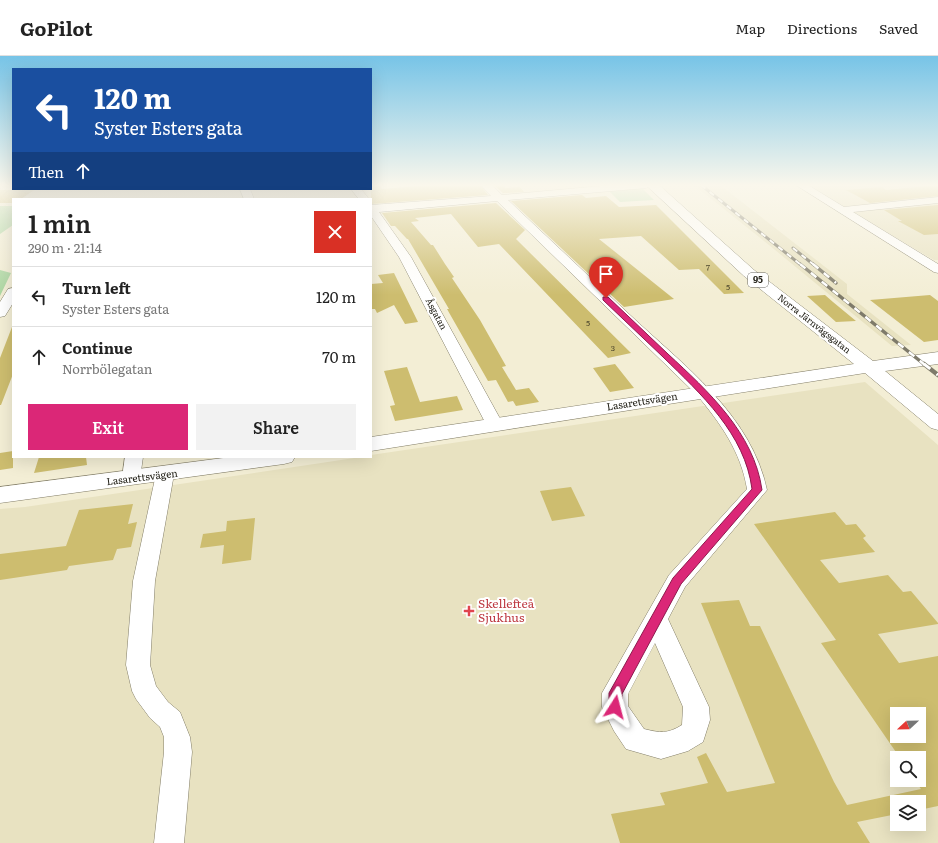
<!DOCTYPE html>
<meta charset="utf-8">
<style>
:root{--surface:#fff;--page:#f2f2f2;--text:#222;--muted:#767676;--line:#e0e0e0;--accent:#db2777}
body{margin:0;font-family:Literata,serif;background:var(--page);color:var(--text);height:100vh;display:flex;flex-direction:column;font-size:15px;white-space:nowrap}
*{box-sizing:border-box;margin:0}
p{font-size:13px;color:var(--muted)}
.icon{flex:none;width:22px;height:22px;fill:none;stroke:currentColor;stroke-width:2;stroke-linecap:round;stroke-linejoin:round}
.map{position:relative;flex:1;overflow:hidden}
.sheet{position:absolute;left:12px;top:142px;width:360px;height:260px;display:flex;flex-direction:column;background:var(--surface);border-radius:0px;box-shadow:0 4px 16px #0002}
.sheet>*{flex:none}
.top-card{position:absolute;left:12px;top:12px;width:360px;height:122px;border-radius:0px;box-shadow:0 4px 16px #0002;background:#1a4fa0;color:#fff;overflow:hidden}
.needle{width:26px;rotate:248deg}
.tools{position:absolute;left:890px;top:651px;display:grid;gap:8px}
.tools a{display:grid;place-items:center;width:36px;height:36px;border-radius:0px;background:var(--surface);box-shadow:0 4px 16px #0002;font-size:20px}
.pin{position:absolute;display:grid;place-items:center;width:34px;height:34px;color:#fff;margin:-41px -17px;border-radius:50% 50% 50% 0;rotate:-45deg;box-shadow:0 0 4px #0007}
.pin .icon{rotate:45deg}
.me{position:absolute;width:44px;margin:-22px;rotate:9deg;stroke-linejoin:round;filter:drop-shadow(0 0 3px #0008)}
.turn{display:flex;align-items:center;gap:14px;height:84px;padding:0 16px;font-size:18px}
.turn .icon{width:52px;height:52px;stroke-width:2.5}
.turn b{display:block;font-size:28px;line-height:34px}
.then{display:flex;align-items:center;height:38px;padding:0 16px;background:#0003;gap:8px;font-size:15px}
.round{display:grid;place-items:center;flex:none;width:42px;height:42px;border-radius:0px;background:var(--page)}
.summary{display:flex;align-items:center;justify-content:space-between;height:68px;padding:0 16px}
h1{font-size:24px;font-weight:600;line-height:30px}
.button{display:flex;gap:8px;margin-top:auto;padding:8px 16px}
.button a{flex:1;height:46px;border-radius:0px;background:var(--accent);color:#fff;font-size:16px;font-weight:600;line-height:46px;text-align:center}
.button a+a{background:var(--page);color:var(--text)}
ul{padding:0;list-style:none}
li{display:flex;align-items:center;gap:12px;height:60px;padding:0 16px;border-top:1px solid var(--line)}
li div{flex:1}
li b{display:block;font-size:15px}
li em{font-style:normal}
header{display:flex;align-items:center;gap:24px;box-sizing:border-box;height:56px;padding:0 20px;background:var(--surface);border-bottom:1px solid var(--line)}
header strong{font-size:19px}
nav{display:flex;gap:22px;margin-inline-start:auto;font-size:14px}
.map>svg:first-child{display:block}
</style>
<header>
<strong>GoPilot</strong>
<nav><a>Map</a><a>Directions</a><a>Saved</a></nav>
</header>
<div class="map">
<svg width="938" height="787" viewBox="0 0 938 787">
<rect width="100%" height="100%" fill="#f3eed5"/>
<path fill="#e8e2c1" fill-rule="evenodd" d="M694,129H720L847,228V238L911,289L892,290L769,189Z
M806,129H938V204H934Z
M865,326L938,389V787H0V453L25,451L361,401H371V399ZM897,658H919V680H897ZM897,702H919V724H897ZM897,746H919V768H897Z"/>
<path fill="#aed8a3" d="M640,130L654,144L620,146L607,133Z
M0,150H13V169L0,178Z
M0,214L11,217L0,240Z"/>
<path fill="#cdbd6f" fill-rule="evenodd" d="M371,129H378L382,133L429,129H480L488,139L371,148Z
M494,129H504L505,132L520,131L524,136L503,137Z
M938,129V140L870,147L846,134L882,131L886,134Z
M0,134H34L21,143H13V147H0Z
M582,139L586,142L606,140L619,151L656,149L744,237L724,238L699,213L679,214L641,180L599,183L674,243L624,251L511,145Z
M496,147L525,174L516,183L631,297L608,302L499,188L478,191L451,158L415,162L419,165L411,166L431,189H433L445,208L454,221L452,222L480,264L506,310L502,311L516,334L529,332L539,346L516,350L513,345L508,346L496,324L488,325L447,253H449L408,183H407L395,170H391L382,157Z
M938,149V178L924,179L898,165H902L884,154Z
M394,217L418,266L405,268L394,249L377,257L375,253H371V228L383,227L378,219Z
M825,239L833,246L856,265L836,266L807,240Z
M930,239L938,245V284L924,286L870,244Z
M12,271L13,318L1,349H0V302Z
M615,308L634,332L610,336L593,312Z
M407,311L420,346L457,340L463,354L395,365L390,350L395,349L384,315Z
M13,395V412L0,414V397Z
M39,401H86L87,409L34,417Z
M571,431L585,460L552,465L540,435Z
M133,448L128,468L137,466L131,491L117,493L113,504L69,510L67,514L0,524V498L66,490L79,454Z
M835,456L846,469L856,468L866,480L863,482L875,496L820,504L839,527L888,519L903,536L911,535L938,567V568L878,578L899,607L938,600V750L919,754V746H897V758L857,766L870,787H620L611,758L665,749L660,737L708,727L697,701L706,697L727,736L775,727L701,547L739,544L750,570H760L834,726L847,749L921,733L914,724H919V702H900L821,587L836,584L754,468ZM897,658H919V680H897Z
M255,462L251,504L222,508L224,489L200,492L203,478L226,475L227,465Z"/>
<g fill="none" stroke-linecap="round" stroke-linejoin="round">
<g stroke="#837e68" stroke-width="1">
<path id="minor" d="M481,129H492L502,139L612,129H651L646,132L508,144C548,182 589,220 629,258C683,309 751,358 767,434L685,531L668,563L709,651L710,664L703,686L688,695L661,703L626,693L614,675L602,651V637L669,519L747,433C741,396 721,368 697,339L497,145L379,156L411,201L503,368L500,372L494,373L488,372L399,201L371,160V149L491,140ZM655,587L683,651L682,669C667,678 661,677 644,673L628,650V638Z
M796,129H808L844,151L938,141V147L853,156L938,208V217L934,216Z
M240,133H250L254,143H244Z
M351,133H361L369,143H359Z
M13,232V247L5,260L0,261V246L8,233Z
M125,401H143L140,422L138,426L131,428L124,426L122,422Z
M165,412L172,414L174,418L155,525L150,609L156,630L168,646L180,656L190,681L192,696L184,787H154L164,696V681L160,671L150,662L136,643L132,635L126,609L133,525L156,418L158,414Z"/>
</g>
<g stroke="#837e68" stroke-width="1">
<path id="major" d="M646,129H659L754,214L873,305L938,296V308L885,315L938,358V374L931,372L865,317L371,395V381L854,308L744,220Z
M231,401H295L292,406L284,408L0,447V431Z"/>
</g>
<use href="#minor" fill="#fff" fill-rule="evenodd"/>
<use href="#major" fill="#fff" fill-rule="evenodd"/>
<g stroke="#7e7a6a" stroke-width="3">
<path id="rail-far2" d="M701,129L801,209
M793,192L814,209"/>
</g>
<g stroke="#7e7a6a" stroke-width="3.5">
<path id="rail-far1" d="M800,208L925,309
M813,208L836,227"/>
</g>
<g stroke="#7e7a6a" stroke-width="4.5">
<path id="rail" d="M924,308L938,319"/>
</g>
<use href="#rail-far2" stroke="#fff" stroke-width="2" stroke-dasharray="5.5" stroke-linecap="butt"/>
<use href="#rail-far1" stroke="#fff" stroke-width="2.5" stroke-dasharray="7" stroke-linecap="butt"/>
<use href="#rail" stroke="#fff" stroke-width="3" stroke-dasharray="8" stroke-linecap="butt"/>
</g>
<linearGradient id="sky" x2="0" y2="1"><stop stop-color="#77c4e7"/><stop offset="0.54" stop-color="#faf7ec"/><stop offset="1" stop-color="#faf7ec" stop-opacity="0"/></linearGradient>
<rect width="938" height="239" fill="url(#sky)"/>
<path fill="#db2777" stroke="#8e194d" d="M603,241H608C628,260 648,279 668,298C708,335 754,377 762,434L681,528L622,638V651L620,655L615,657L611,655L609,651V637L673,522L752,433C745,378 701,338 663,301C643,282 623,263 603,244Z"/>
<path fill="#e0444e" stroke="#fff" stroke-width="1.5" d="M467 549h4v4h4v4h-4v4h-4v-4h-4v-4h4z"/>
<g text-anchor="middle" stroke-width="4" stroke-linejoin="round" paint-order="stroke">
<g font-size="8" fill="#4d472d">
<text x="708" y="214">7</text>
<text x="728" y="234">5</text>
<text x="588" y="270">5</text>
<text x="613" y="295">3</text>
</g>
<rect fill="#fff" stroke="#64635d" stroke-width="1" x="748" y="217" width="20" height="14" rx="3"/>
<g font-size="9" font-weight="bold" fill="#222017">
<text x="758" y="227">95</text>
</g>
<g font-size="9" fill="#222017" stroke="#fff">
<text transform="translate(436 258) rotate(62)" y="3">Åsgatan</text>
<text transform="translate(814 268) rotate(38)" y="3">Norra Järnvägsgatan</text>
</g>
<g font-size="10" fill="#222017" stroke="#fff">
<text transform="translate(642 345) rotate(-9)" y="4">Lasarettsvägen</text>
<text transform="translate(142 421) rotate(-7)" y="4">Lasarettsvägen</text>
</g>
<g font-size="12" fill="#be3a42" stroke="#fff" text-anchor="start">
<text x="478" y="552">Skellefteå<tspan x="478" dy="14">Sjukhus</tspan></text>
</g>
</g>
</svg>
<div class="tools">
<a><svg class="needle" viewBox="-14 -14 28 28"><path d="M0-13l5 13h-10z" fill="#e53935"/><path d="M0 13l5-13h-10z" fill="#767676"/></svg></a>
<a><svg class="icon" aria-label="search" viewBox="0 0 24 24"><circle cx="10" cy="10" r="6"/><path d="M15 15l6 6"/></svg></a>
<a><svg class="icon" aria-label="layers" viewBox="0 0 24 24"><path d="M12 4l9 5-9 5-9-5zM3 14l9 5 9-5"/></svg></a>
</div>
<div class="pin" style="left:606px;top:242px;background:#d93025"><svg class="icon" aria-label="arrive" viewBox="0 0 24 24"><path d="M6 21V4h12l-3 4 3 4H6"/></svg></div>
<svg class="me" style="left:615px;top:651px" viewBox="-20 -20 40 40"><path d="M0-17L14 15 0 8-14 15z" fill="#db2777" stroke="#fff" stroke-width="4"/></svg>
<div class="top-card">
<div class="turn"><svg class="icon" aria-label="left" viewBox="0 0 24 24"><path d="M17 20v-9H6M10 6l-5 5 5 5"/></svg><div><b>120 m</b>Syster Esters gata</div></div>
<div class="then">Then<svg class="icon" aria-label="ahead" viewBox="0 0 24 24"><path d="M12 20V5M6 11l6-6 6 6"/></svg></div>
</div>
<section class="sheet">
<div class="summary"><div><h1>1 min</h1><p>290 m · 21:14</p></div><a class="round" style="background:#d93025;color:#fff"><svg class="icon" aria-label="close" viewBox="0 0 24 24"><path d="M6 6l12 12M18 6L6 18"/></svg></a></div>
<ul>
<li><svg class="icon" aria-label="left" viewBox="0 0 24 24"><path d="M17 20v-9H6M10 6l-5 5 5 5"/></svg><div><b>Turn left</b><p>Syster Esters gata</p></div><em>120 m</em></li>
<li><svg class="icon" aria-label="ahead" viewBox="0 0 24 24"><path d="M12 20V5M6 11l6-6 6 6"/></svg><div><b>Continue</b><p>Norrbölegatan</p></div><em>70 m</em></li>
</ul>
<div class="button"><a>Exit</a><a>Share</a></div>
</section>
</div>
